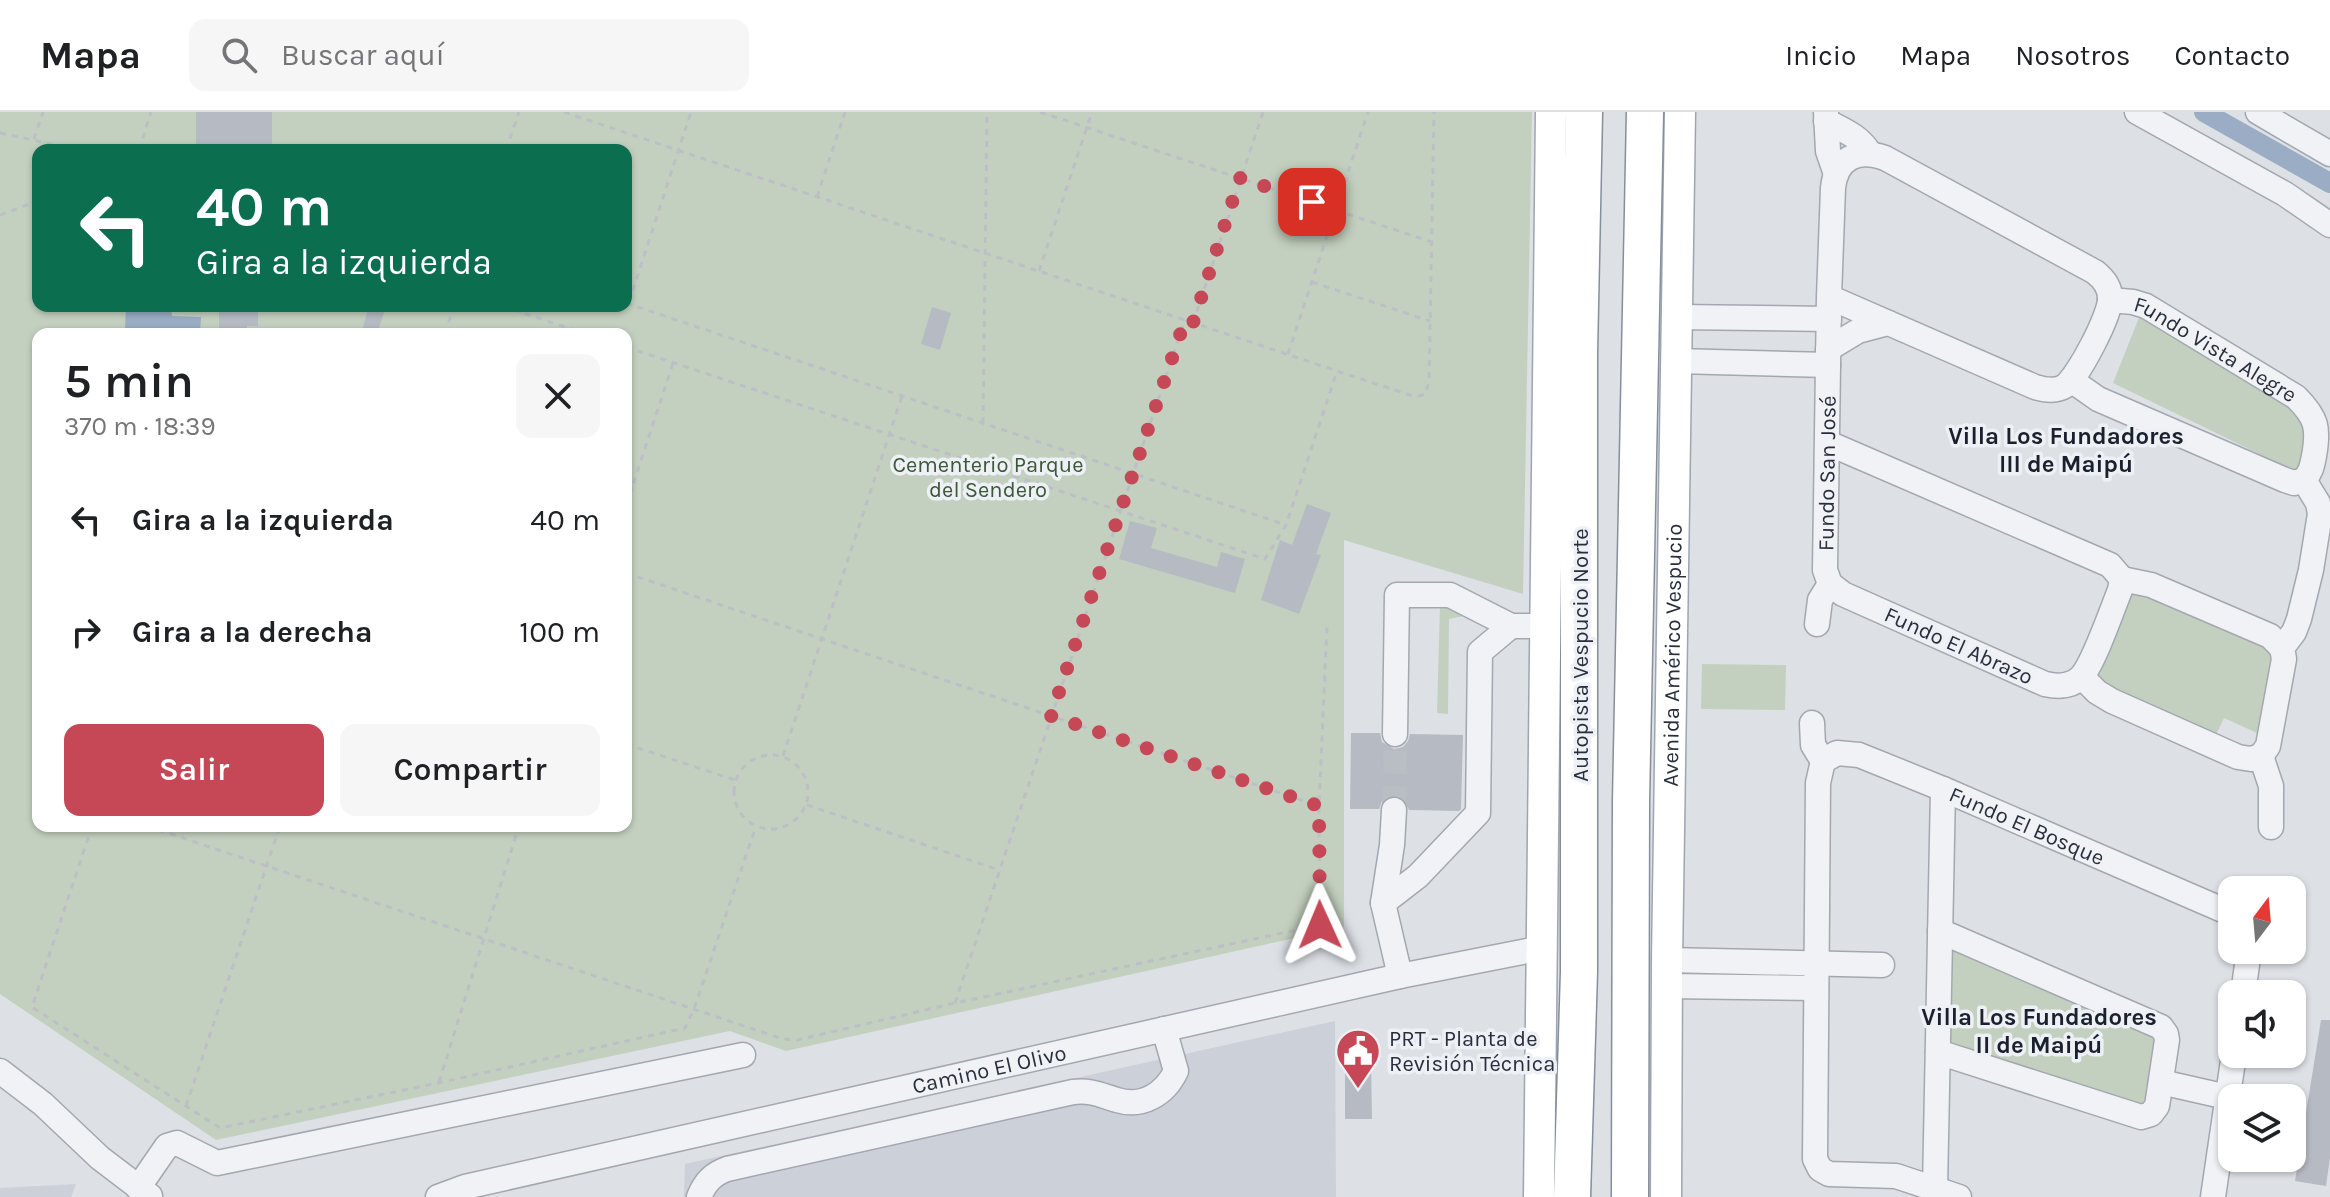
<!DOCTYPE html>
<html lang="es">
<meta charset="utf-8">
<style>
:root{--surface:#fff;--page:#f6f6f6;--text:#202124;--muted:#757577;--line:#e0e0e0;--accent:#c64857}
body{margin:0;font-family:Karla,sans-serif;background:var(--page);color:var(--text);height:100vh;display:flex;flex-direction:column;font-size:30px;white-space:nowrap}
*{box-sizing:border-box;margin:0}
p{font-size:26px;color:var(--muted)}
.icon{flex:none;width:44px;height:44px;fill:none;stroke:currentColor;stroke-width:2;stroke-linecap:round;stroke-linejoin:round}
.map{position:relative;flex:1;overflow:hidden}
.sheet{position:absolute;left:32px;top:216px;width:600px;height:504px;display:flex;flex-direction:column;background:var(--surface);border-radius:16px;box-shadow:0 2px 6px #0004}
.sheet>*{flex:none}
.guide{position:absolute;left:32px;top:32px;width:600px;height:168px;border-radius:16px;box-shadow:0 2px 6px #0004;background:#0b6e4f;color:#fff;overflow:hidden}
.needle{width:52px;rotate:16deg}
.buttons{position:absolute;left:2218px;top:764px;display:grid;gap:16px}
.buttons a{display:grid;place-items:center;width:88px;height:88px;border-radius:16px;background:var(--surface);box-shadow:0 2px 6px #0004;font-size:40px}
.pin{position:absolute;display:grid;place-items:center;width:68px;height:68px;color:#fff;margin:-34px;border-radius:16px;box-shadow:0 4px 12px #0006}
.me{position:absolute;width:88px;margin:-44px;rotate:359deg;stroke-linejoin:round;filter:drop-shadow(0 0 6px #0008)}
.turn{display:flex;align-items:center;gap:28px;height:168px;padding:0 32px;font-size:36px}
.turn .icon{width:104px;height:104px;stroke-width:2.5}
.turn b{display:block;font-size:56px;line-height:68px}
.round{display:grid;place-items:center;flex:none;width:84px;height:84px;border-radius:16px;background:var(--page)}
.overview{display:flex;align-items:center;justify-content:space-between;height:136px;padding:0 32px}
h1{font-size:48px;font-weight:600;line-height:60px}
.primary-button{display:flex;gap:16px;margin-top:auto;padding:16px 32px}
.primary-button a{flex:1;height:92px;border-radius:16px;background:var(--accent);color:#fff;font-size:32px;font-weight:600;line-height:92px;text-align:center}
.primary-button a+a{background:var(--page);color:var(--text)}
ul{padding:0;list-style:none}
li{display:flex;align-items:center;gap:24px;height:112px;padding:0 32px}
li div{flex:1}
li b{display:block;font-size:30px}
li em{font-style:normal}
header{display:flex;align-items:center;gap:48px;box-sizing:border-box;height:112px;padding:0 40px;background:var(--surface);border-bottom:2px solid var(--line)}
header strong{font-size:38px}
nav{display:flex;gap:44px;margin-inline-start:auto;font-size:28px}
.search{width:560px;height:72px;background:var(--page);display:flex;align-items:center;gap:20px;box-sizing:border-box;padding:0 28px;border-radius:16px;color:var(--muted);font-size:30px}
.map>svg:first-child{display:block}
</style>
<header>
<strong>Mapa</strong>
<div class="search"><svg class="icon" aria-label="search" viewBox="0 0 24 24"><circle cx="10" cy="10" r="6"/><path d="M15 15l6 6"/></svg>Buscar aquí</div>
<nav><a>Inicio</a><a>Mapa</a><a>Nosotros</a><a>Contacto</a></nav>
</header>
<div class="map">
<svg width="2330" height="1085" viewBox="0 0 2330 1085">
<rect width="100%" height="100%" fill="#dde1e6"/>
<path fill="#ccd0d8" d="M1335,909L1336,1085H684L685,1052Z
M76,1072L71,1085H0V1076Z"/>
<path fill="#c3d0bf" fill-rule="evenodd" d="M0,0H1532L1523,482L1344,428V815L786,939L730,919L216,1028L0,882ZM38,38H626V194H38ZM38,222H626V714H38Z
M2140,203L2305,304L2311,317L2296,360L2113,271Z
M2135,478L2274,532L2264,621H2257L2224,606L2215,625L2112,581L2097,568V562L2129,486Z
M1440,493L1461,496L1464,504L1449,507L1448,602L1437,601Z
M1702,552L1786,553L1785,598L1701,597Z
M1947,833L2158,923L2149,992L2137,997L1949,930Z"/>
<path fill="#9aadc5" d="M126,194H171L172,204L201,205L200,222H140L125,218Z"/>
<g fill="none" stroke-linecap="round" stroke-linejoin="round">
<path stroke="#9aadc5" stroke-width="20" d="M2204,0L2330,71"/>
</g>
<path fill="#b5bac3" d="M196,0H272V38H207V33H196Z
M219,194H258V214H247V222H219Z
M369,194H386L377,222H361Z
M932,195L951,201L940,238L921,232Z
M1307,392L1331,401L1316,442L1321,443L1299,502L1261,488L1280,428L1292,433Z
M1130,409L1157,416L1151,436L1217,455L1221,440L1245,447L1235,481L1119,447Z
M1351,621H1380L1382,630L1394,637L1403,635L1408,629L1410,622L1463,623L1461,697L1459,699L1409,698L1403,686L1394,683L1382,689L1379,697H1350Z
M2321,908H2330V1046L2326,1074L2295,1069Z
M1345,949H1371L1372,1007H1345Z"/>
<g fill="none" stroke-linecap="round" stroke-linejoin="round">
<path stroke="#b9bdc4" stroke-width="24" stroke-dasharray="24 12" stroke-linecap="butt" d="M1394,698L1395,622"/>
<g stroke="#a3a8b0" stroke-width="27">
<g id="minor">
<path d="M1826,0L1828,39L1836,62"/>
<path d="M2137,0L2285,82L2330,113"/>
<path d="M2258,0L2330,42"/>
<path d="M1826,9C1843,18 1860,24 1870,42"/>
<path id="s1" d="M2110,188L2133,190L2146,194L2296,285C2317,306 2319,316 2314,344C2312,354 2311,360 2304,368"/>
<path d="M1676,205L1829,207"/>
<path d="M1828,237L1858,219L1888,211"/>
<path d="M1676,249L1828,253"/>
<path d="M2071,268L2098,287L2285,368L2294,371L2304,368"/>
<path id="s2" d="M1828,331L2110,453L2122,467L2120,478C2112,498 2093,553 2081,565C2071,575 2058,575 2045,572L1843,482L1830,472L1825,458L1829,185L1833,76C1836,46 1858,36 1885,46L2095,160C2104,167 2110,175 2110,186C2111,202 2078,265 2065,274C2056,280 2045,278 2035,275L1829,185"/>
<path d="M2122,467L2151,473L2270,524L2282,536"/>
<path d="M1817,512L1820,488L1830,472"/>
<path d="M2082,565L2097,580L2112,589L2238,645L2251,647L2261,644"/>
<path d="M1812,611L1813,633L1823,649"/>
<path d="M1395,622L1397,483H1450L1511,514H1545"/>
<path d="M2261,644L2268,634L2284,547L2282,536L2294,520L2299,507L2311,458L2320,402L2318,391L2304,368"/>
<path d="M2261,644L2271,674V715"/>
<path d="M1394,698L1392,733L1383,791L1400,864"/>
<path d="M1383,791L1418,764L1478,701L1480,540L1511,514"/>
<path d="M1667,848L1882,853"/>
<path d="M1667,874L1816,876"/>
<path d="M2243,882L2249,838"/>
<path d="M1938,940L2141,1005L2151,1002L2157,994L2167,928L2166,922L2161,915L1940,819"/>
<path d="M0,959L43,992L100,1046L150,1084"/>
<path d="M2161,970L2227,985"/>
<path d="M138,1076L167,1034L177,1031L217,1051L743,943"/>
<path d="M1935,1077L1943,677"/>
<path id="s3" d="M438,1085L465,1075L1400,864L1542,836"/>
<path d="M699,1085C705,1070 713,1062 727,1057L1073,980C1092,978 1100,983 1117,988C1142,996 1165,982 1176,959L1164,917"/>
<path id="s4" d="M1959,1085L1896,1064L1829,1062L1820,1057L1815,1047L1818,671L1823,649L1837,641L1859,643L1943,677L2232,802"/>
<path d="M2213,1085L2234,942"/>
</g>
</g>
<g stroke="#9ea5b1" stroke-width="33">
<g id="major">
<path d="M1539,1085L1551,0"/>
<path id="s5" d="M1666,1085L1667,848L1680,0"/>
</g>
</g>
<g stroke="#868e9c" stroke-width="39">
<path id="highway" d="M1572,1085L1579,860V242L1584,0
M1630,1085L1631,689L1645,0"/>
</g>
<path stroke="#bcbfc5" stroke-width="3" stroke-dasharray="6 6" stroke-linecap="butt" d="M564,0L1337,259L1410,283L1419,284L1425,282L1429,270L1434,0
M1040,0L1432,130
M0,21L79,38
M34,27L43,0
M139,38L151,0
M506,38L519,0
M817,85L845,0
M0,103L38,89
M1039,159L1092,0
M1312,170L1430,209
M629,190L691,0
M626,191L1286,413
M502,194L586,222
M1193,211L1263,0
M445,222L454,194
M626,235L1265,447L1286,413L1337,259
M1288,242L1368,0
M983,311L987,0
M626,394L673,251
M626,461L1319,694
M626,632L735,668
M734 680a37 37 0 1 1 74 0a37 37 0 1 1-74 0Z
M783,644L902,284
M807,693L999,758
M92,714L32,895L220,1016L438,971L685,916L694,897L756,714
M147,714L783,927L797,928L955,891L1320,813L1319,694L1327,514
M955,891L1185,208
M439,970L519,714
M186,994L280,714"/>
<use href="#minor" stroke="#f0f2f5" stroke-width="24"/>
<use href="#major" stroke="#fff" stroke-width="30"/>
<use href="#highway" stroke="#fff" stroke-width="36"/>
</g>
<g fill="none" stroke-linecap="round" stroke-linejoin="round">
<path stroke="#c64857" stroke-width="14" stroke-dasharray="0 25.2" d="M1312,90L1240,66L1193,211L1185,208L1051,604L1319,694L1320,813"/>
</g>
<defs>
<g id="civic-pin" transform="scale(2.3)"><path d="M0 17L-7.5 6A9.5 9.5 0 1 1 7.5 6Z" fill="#c64857" stroke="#edf0f4"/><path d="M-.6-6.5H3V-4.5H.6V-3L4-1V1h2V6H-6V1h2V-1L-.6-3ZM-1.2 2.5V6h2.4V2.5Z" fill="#fff"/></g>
</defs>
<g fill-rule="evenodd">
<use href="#civic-pin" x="1358" y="939"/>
</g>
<g text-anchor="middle" stroke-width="7" stroke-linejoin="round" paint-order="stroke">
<g font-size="22" fill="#282e3c" stroke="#edf0f4">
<text dy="8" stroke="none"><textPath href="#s1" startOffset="118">Fundo Vista Alegre</textPath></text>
<text dy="8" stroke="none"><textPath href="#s2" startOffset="820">Fundo San José</textPath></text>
<text transform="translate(1959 533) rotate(24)" y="8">Fundo El Abrazo</text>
<text dy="8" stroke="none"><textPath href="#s5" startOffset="542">Avenida Américo Vespucio</textPath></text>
<text transform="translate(1580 543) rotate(-90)" y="8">Autopista Vespucio Norte</text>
<text dy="8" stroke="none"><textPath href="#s4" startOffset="774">Fundo El Bosque</textPath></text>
<text dy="8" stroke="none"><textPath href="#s3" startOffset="566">Camino El Olivo</textPath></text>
</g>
<g font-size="22" fill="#3b5736" stroke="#edf0f4">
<text x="988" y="360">Cementerio Parque<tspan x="988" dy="25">del Sendero</tspan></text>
</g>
<g font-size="22" fill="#282e3c" stroke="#edf0f4" text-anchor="start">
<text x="1389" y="934">PRT - Planta de<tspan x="1389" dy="25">Revisión Técnica</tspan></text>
</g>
<g font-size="24" font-weight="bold" fill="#1a202d" stroke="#edf0f4">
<text x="2066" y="332">Villa Los Fundadores<tspan x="2066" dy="28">III de Maipú</tspan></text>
<text x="2039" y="913">Villa Los Fundadores<tspan x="2039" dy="28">II de Maipú</tspan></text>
</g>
</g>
</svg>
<div class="buttons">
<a><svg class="needle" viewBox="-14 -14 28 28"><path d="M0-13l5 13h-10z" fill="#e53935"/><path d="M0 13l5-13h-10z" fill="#757577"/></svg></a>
<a><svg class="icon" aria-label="sound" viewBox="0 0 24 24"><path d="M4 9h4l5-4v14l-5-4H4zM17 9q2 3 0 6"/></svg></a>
<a><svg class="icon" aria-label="layers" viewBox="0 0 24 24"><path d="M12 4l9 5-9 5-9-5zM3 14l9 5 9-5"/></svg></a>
</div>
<div class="pin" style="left:1312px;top:90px;background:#d93025"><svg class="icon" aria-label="arrive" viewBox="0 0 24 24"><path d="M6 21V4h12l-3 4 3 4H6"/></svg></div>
<svg class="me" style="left:1320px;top:813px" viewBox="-20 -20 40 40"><path d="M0-17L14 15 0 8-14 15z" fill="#c64857" stroke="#fff" stroke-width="4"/></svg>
<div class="guide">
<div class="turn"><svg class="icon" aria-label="left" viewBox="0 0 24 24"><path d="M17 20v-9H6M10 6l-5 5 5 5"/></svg><div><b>40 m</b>Gira a la izquierda</div></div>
</div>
<section class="sheet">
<div class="overview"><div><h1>5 min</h1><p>370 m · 18:39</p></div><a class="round"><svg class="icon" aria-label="close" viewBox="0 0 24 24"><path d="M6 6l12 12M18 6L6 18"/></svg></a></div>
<ul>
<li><svg class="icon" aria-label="left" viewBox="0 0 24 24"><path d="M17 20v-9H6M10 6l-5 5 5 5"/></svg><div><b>Gira a la izquierda</b></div><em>40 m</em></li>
<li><svg class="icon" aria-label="right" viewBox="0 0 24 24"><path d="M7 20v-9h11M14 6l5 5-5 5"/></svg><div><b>Gira a la derecha</b></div><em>100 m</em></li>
</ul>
<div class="primary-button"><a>Salir</a><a>Compartir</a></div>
</section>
</div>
